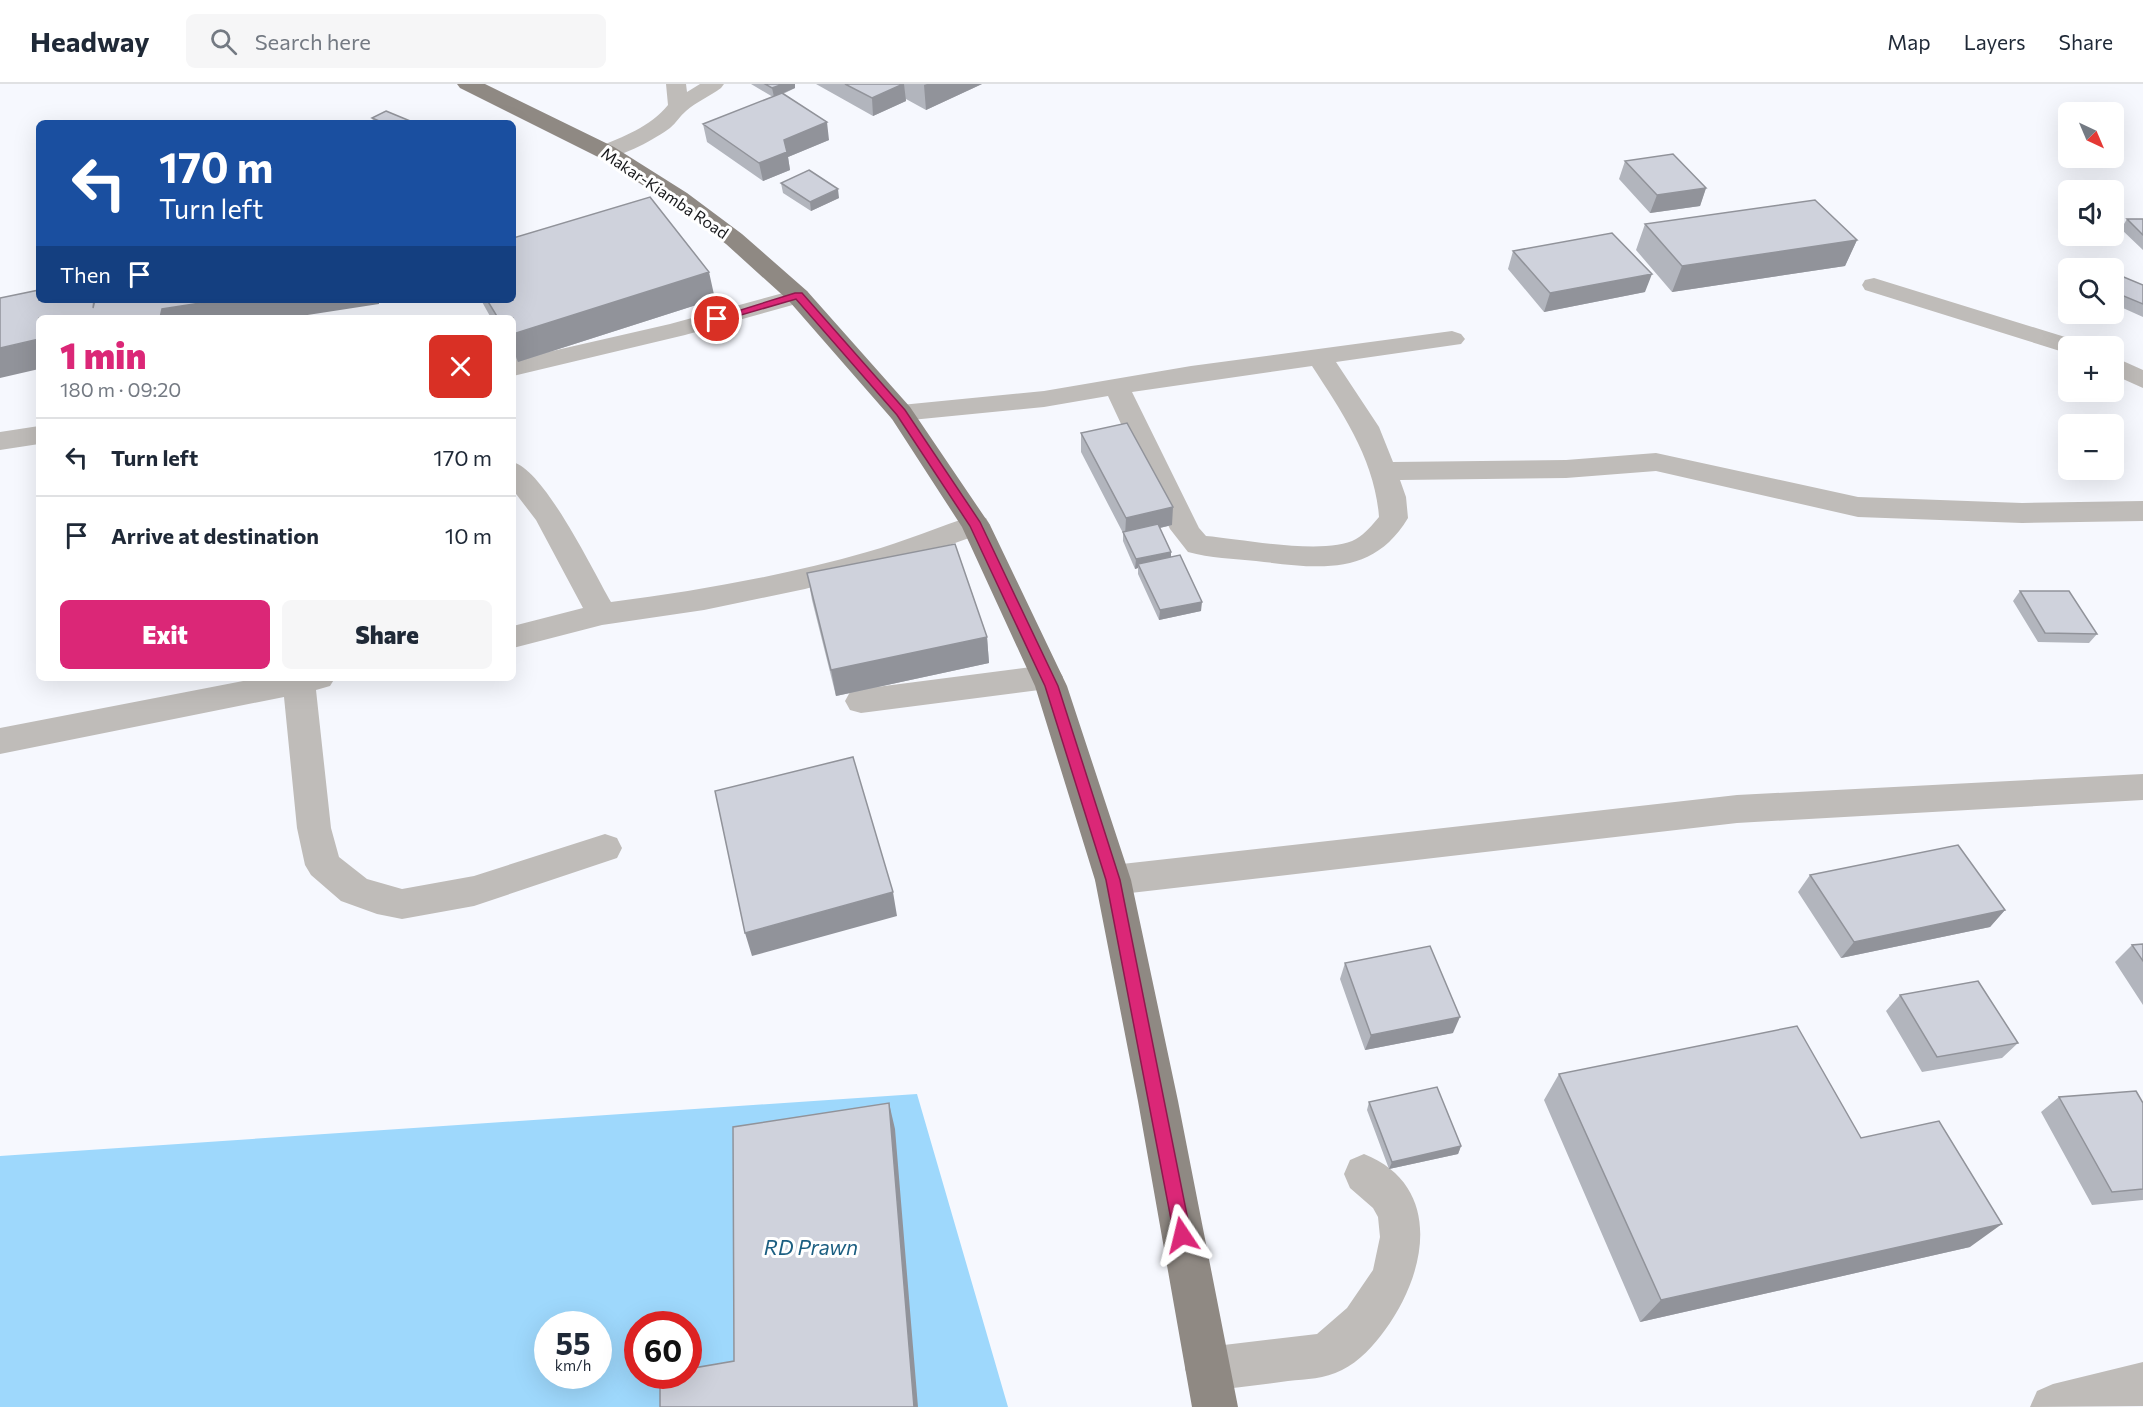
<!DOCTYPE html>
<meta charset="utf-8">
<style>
:root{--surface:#fff;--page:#f6f6f7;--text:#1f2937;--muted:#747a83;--line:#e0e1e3;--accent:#db2777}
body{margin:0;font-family:Commissioner,sans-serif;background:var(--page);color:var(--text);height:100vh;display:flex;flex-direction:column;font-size:22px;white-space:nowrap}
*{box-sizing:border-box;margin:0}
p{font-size:20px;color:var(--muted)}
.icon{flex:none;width:33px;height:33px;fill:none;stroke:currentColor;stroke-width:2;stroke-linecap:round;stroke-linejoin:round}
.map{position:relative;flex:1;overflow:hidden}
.details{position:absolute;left:36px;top:231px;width:480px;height:366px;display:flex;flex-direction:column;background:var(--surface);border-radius:9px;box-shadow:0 6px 24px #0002}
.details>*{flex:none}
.hud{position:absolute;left:36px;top:36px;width:480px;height:183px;border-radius:9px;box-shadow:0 6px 24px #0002;background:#1a4fa0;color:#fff;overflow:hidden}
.needle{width:39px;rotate:136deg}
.fabs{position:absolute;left:2058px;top:18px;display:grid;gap:12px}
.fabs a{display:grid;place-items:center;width:66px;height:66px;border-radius:9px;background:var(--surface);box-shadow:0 6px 24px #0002;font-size:30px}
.speed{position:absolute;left:534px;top:1227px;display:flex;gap:12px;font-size:30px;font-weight:700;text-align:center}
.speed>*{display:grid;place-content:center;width:78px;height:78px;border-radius:50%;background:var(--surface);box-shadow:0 6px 24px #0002;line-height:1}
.speed small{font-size:15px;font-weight:400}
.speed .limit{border:9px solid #d22;background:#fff;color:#111}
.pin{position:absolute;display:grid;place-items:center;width:51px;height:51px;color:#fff;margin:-26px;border:3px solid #fff;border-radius:50%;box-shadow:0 2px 6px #0007}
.me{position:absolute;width:66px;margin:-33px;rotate:350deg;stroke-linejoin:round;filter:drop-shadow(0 0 4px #0008)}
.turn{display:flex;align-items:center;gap:21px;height:126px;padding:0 24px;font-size:27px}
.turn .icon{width:78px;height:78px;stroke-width:2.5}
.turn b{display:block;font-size:42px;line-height:51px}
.then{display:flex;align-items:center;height:57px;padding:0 24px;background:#0003;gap:12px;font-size:22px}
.round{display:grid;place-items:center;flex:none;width:63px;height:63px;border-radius:9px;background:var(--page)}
.summary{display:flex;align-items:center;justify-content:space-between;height:102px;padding:0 24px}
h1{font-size:36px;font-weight:800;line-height:45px;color:var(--accent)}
.button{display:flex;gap:12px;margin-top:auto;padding:12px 24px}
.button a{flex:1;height:69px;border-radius:9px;background:var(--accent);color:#fff;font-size:24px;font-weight:800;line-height:69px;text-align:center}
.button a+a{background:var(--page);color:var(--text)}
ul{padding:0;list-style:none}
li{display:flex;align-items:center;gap:18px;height:78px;padding:0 24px;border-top:2px solid var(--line)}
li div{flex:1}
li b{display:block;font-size:22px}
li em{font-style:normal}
header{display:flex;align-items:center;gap:36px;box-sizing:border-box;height:84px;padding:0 30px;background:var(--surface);border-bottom:2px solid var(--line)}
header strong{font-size:28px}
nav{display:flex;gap:33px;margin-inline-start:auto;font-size:21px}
.search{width:420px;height:54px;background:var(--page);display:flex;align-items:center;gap:15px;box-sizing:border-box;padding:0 21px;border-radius:9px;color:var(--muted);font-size:22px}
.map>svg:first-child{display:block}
</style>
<header>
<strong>Headway</strong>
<div class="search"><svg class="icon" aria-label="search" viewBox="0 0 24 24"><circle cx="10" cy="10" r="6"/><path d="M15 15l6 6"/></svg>Search here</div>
<nav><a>Map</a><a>Layers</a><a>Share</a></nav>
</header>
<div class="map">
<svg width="2143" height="1323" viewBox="0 0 2143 1323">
<rect width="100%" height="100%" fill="#f6f8fe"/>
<path fill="#9ed8fc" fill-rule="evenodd" d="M917,1010L1008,1323H0V1072ZM548,1240H598V1292H548ZM638,1240H688V1292H638Z"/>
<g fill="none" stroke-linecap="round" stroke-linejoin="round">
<path fill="#bfbcb9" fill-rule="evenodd" d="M666,0H686L687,8L700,0H724L721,4C710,12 696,18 686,27C680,32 676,39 670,44C655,55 617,77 598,73L595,68L598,63C623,53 650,43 668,21Z
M1874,194L2078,257L2082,262H2068V270L2060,267L1865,206L1862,201L1865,196Z
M798,205L807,207L810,212L807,217L685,251L513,292V276L670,240Z
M1452,247L1461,250L1465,255L1461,260L1336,278L1379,343L1393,378L1566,376L1656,369L1858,413L2022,419L2143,417V437L2022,439L1858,433L1656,387L1566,394L1400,396L1406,413L1408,434C1372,494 1317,484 1256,477C1234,475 1210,474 1188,468L1170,445L1108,312L1044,323L901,337L892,335L888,329L892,323L901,321L1044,307L1191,282ZM1312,282C1342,328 1375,376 1379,433C1372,441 1366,449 1356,455C1326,472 1242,455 1206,452L1199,444L1132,308Z
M2114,273L2143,286V304L2114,291Z
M39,342V360L0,366V348Z
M513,378C545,387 593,487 611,518C697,507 783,492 867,468C904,458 939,442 976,431L986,434L990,441L986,448L896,480L805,505L704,526L602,541L513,564V542L583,524L536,436L513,406Z
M1047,581L1058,585L1063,593L1058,601L1047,605L861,629L850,626L845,617L850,608L861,605Z
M258,594H335L330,602L316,606L331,744L339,773L367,795L402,805L474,792L605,750L617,754L622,764L617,774L474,822L402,835L377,830L341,817L311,791L305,781L297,744L284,613L0,670V644Z
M2143,690V716L1737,739L1113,811L1100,806L1095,796L1100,786L1113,781L1737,711Z
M1364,1070C1444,1102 1427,1189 1385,1246C1374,1261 1359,1278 1342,1286C1324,1295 1307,1295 1288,1297C1261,1301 1234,1304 1207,1307L1191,1301L1185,1285L1191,1269L1207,1263L1317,1250L1347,1224L1373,1186L1380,1153L1378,1133L1373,1124L1350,1104L1344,1090L1350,1076Z
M2143,1278V1322L2030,1323L2037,1307L2053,1300Z"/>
<path fill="#8f8983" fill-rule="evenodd" d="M457,0H485L614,63L687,109L742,150L807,207L910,323L990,441L1067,602L1131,796L1178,1017L1238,1323H1192L1138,1017L1095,796L1035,602L962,443L892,335L789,217L726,160L671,119L598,73L460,4Z"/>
</g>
<path fill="#b2b5bd" d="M751,0H795V4L783,10L829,56L788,73L790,86L763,97L707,58L703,40L773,13Z
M816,0H982L926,26L906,15V17L873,32Z
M372,34L415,39H374Z
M1625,77L1706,104L1700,122L1650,129L1619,95Z
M781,99L839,114L811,127L783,109Z
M2127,135H2143V166L2121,145Z
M1645,140L1857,156L1845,182L1672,208L1636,166Z
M1513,167L1645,208L1544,228L1508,185Z
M2114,189L2143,201V233L2114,220Z
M715,215L518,278L513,270V234H491L481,216Z
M1081,349L1172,441L1160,444L1171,468V473L1201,527L1159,536L1138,490V484L1135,485L1123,457V449L1081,368Z
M807,489L987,553L989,579L836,612L812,516Z
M2020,507L2097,550L2089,559L2038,558L2013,517Z
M1810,791L2005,826L1990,843L1841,874L1798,808Z
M2143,860V921L2115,878L2132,861Z
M1345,879L1453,949L1365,966L1340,895Z
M1900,911L2018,959L2002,974L1922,988L1886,927Z
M1559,990L1861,1054L1970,1163L1640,1238L1544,1016Z
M2059,1013L2143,1019V1116L2092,1121L2041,1028Z
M1369,1018L1461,1062L1458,1070L1389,1085L1367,1026Z"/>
<path fill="#91939a" d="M783,0H795V4L774,13L772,4Z
M903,0H904L906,17L873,32L872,14Z
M927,0H982L926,26L924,1Z
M827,38L829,56L788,73L790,86L763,97L759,79L784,56Z
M1706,104L1700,122L1650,129L1657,111Z
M838,105L839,114L811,127L810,118Z
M1857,156L1845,182L1672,208L1682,182Z
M709,188L715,215L518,278L513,265V250Z
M1652,190L1645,208L1544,228L1550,209Z
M220,216H379V220L288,234H160L162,225Z
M39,255V285L0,294V264Z
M1173,423L1172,441L1125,452L1126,434Z
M1171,468V478L1138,480V484L1135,485L1136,475Z
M1202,518L1201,527L1159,536L1160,526Z
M987,553L989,579L836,612L831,586Z
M893,808L897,832L752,872L745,849Z
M2005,826L1990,843L1841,874L1854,858Z
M1460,933L1453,949L1365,966L1371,951Z
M889,1019L895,1045L918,1323H914Z
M1461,1062L1458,1070L1389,1085L1392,1078Z
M2002,1140L1970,1163L1640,1238L1661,1216Z"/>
<path fill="#cfd2dc" stroke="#91939a" stroke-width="1.5" d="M765,0H783L772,4Z
M845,0H903L872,14Z
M782,9L827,38L784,56L787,68L759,79L703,40Z
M386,27L415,39H384L372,34Z
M1673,70L1706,104L1657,111L1625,77Z
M809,86L838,105L810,118L781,99Z
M650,113L709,188L513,250V234H498L487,216H513V154Z
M1815,116L1857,156L1682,182L1645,140Z
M2127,135H2143V151Z
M1612,149L1652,190L1550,209L1513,167Z
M2114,189L2143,201V220L2114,208Z
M39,206V216H94L93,224L95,216H220L162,225L160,234H39V255L0,264V214Z
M1127,339L1173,423L1126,434L1081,349Z
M1158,440L1171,468L1136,475L1123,448Z
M955,460L987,553L831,586L807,489Z
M1180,471L1202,518L1160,526L1138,480Z
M2020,507H2069L2097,550L2045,549Z
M853,673L893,808L745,849L715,707Z
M1958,761L2005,826L1854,858L1810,791Z
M2143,860V877L2132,861Z
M1430,862L1460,933L1371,951L1345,879Z
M1978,897L2018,959L1937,973L1900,911Z
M1797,942L1861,1054L1939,1037L2002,1140L1661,1216L1559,990Z
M1437,1003L1461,1062L1392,1078L1369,1018Z
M2136,1007L2143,1019V1105L2112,1108L2059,1013Z
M889,1019L914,1323H660V1292H688V1285L734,1277L733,1043Z"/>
<path fill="#db2777" stroke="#8e194d" stroke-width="1.5" d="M795,209H802L905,326L980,438L1058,602L1120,796L1191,1151L1189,1157L1182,1159L1176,1157L1174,1151L1106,796L1045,602L970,442L897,331L796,215L717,238L712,235Z"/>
<g text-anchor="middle" stroke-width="6" stroke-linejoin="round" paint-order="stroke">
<g font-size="16" fill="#18191c" stroke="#fff">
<text transform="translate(665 109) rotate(34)" y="6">Makar-Kiamba Road</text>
</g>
<g font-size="21" font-style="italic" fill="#1b5e81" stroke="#fff">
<text x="811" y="1171">RD Prawn</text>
</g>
</g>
</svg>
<div class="fabs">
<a><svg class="needle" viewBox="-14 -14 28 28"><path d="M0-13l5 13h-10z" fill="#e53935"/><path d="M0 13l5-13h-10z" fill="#747a83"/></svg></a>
<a><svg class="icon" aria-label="sound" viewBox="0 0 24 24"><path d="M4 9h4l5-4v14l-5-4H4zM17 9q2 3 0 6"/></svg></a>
<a><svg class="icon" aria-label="search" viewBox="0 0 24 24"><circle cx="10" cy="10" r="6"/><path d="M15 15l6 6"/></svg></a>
<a>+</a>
<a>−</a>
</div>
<div class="speed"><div>55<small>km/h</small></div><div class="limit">60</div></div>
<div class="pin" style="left:717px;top:235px;background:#d93025"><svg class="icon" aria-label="arrive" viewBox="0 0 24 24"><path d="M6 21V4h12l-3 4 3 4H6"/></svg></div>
<svg class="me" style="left:1182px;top:1151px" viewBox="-20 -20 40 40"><path d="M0-17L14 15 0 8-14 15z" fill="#db2777" stroke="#fff" stroke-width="4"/></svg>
<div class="hud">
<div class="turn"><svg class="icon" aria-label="left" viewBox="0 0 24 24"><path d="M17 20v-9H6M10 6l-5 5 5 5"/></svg><div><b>170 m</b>Turn left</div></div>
<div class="then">Then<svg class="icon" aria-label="arrive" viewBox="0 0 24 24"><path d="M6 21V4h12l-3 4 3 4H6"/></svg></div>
</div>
<section class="details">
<div class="summary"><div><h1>1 min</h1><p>180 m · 09:20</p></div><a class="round" style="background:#d93025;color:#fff"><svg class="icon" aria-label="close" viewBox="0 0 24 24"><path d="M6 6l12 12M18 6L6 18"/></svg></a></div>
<ul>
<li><svg class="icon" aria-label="left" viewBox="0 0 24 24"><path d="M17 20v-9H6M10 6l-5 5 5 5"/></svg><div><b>Turn left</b></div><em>170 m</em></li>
<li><svg class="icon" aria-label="arrive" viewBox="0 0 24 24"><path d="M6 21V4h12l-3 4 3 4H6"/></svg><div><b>Arrive at destination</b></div><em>10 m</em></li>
</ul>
<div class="button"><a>Exit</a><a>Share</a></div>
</section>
</div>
